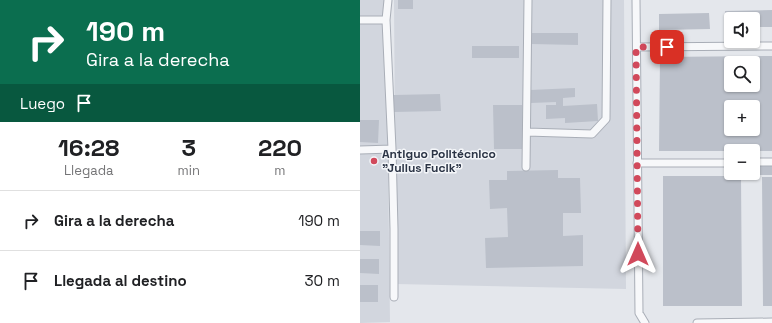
<!DOCTYPE html>
<html lang="es">
<meta charset="utf-8">
<style>
:root{--surface:#fff;--page:#f2f2f2;--text:#202124;--muted:#757577;--line:#e0e0e0}
body{margin:0;font-family:"Space Grotesk",sans-serif;background:var(--page);color:var(--text);height:100vh;display:flex;flex-direction:column;font-size:15px;white-space:nowrap}
*{box-sizing:border-box;margin:0}
p{font-size:13px;color:var(--muted)}
.icon{flex:none;width:22px;height:22px;fill:none;stroke:currentColor;stroke-width:2;stroke-linecap:round;stroke-linejoin:round}
.map{position:relative;flex:1;overflow:hidden}
.drawer{display:flex;flex-direction:column;background:var(--surface);width:360px}
.drawer>*{flex:none}
.guide{background:#0b6e4f;color:#fff;overflow:hidden}
.controls{position:absolute;left:364px;top:12px;display:grid;gap:8px}
.controls a{display:grid;place-items:center;width:36px;height:36px;border-radius:4px;background:var(--surface);box-shadow:0 1px 3px #0004;font-size:20px}
.pin{position:absolute;display:grid;place-items:center;width:34px;height:34px;color:#fff;margin:-17px;border-radius:8px;box-shadow:0 2px 6px #0006}
.me{position:absolute;width:44px;margin:-22px;rotate:0deg;stroke-linejoin:round;filter:drop-shadow(0 0 3px #0008)}
.turn{display:flex;align-items:center;gap:14px;height:84px;padding:0 20px;font-size:18px}
.turn .icon{width:52px;height:52px;stroke-width:2.5}
.turn b{display:block;font-size:28px;line-height:34px}
.then{display:flex;align-items:center;height:38px;padding:0 20px;background:#0003;gap:8px;font-size:15px}
.eta{display:flex;justify-content:space-evenly;align-items:center;height:68px;text-align:center}
.eta b{font-size:24px;font-weight:600;line-height:28px}
ul{padding:0;list-style:none}
li{display:flex;align-items:center;gap:12px;height:60px;padding:0 20px;border-top:1px solid var(--line)}
li div{flex:1}
li b{display:block;font-size:15px}
li em{font-style:normal}
main{display:flex;flex:1;min-height:0}
.map>svg:first-child{display:block}
</style>
<main>
<section class="drawer">
<div class="guide">
<div class="turn"><svg class="icon" aria-label="right" viewBox="0 0 24 24"><path d="M7 20v-9h11M14 6l5 5-5 5"/></svg><div><b>190 m</b>Gira a la derecha</div></div>
<div class="then">Luego<svg class="icon" aria-label="arrive" viewBox="0 0 24 24"><path d="M6 21V4h12l-3 4 3 4H6"/></svg></div>
</div>
<div class="eta">
<div><b>16:28</b><p>Llegada</p></div>
<div><b>3</b><p>min</p></div>
<div><b>220</b><p>m</p></div>
</div>
<ul>
<li><svg class="icon" aria-label="right" viewBox="0 0 24 24"><path d="M7 20v-9h11M14 6l5 5-5 5"/></svg><div><b>Gira a la derecha</b></div><em>190 m</em></li>
<li><svg class="icon" aria-label="arrive" viewBox="0 0 24 24"><path d="M6 21V4h12l-3 4 3 4H6"/></svg><div><b>Llegada al destino</b></div><em>30 m</em></li>
</ul>
</section>
<div class="map">
<svg width="412" height="323" viewBox="0 0 412 323">
<rect width="100%" height="100%" fill="#e4e7ec"/>
<path fill="#d2d6de" d="M0,0H26L30,322L0,323Z
M34,0H264L266,289L36,284Z"/>
<path fill="#bbc0ca" fill-rule="evenodd" d="M38,0H53V9H38Z
M412,10V27H393V19H371V28H366L365,11Z
M349,13L350,29L299,30V14Z
M171,33H218V45L171,44Z
M112,46H159V58H112Z
M412,56V151H299L300,57ZM371,63H393V85H371ZM371,107H393V129H371Z
M215,88V97L203,98V106L237,104L238,121L205,123V118L186,119V105H196V102L171,103L170,90Z
M80,94L81,111L34,112V95Z
M133,105H162V149H134Z
M0,120H19L18,143L0,142Z
M367,165H371V173H393V165H412V175H367Z
M198,170V178H220L221,213H203V236L223,235V266L126,268L125,238L148,237L147,208L130,209L129,180H147V171Z
M303,176H381L382,306H303Z
M402,177H412V306H403Z
M0,231H20V246L0,245Z
M0,259H19V274L0,273Z
M0,285H18V302H0Z"/>
<g fill="none" stroke-linecap="round" stroke-linejoin="round">
<g stroke="#a9aeb7" stroke-width="9">
<path id="minor" d="M28,0L26,20L32,149L34,229V297
M276,0L279,313L285,323
M0,20H26
M277,47L412,46
M167,132L232,134L246,119L247,0
M0,150L32,149
M393,162H412
M277,163H371
M166,167L168,0
M337,323L412,322"/>
</g>
<use href="#minor" stroke="#f7f8fa" stroke-width="7"/>
</g>
<g fill="none" stroke-linecap="round" stroke-linejoin="round">
<path stroke="#d1495b" stroke-width="7" stroke-dasharray="0 12.6" d="M278,254L276,47H307"/>
</g>
<circle fill="#d1495b" stroke="#f4f6f9" stroke-width="1.5" cx="14" cy="161" r="4"/>
<g text-anchor="middle" stroke-width="3" stroke-linejoin="round" paint-order="stroke">
<g font-size="12" font-weight="bold" fill="#2b3445" stroke="#f4f6f9" text-anchor="start">
<text x="22" y="158">Antiguo Politécnico<tspan x="22" dy="14">"Julius Fucik"</tspan></text>
</g>
</g>
</svg>
<div class="controls">
<a><svg class="icon" aria-label="sound" viewBox="0 0 24 24"><path d="M4 9h4l5-4v14l-5-4H4zM17 9q2 3 0 6"/></svg></a>
<a><svg class="icon" aria-label="search" viewBox="0 0 24 24"><circle cx="10" cy="10" r="6"/><path d="M15 15l6 6"/></svg></a>
<a>+</a>
<a>−</a>
</div>
<div class="pin" style="left:307px;top:47px;background:#d93025"><svg class="icon" aria-label="arrive" viewBox="0 0 24 24"><path d="M6 21V4h12l-3 4 3 4H6"/></svg></div>
<svg class="me" style="left:278px;top:254px" viewBox="-20 -20 40 40"><path d="M0-17L14 15 0 8-14 15z" fill="#d1495b" stroke="#fff" stroke-width="4"/></svg>
</div>
</main>
